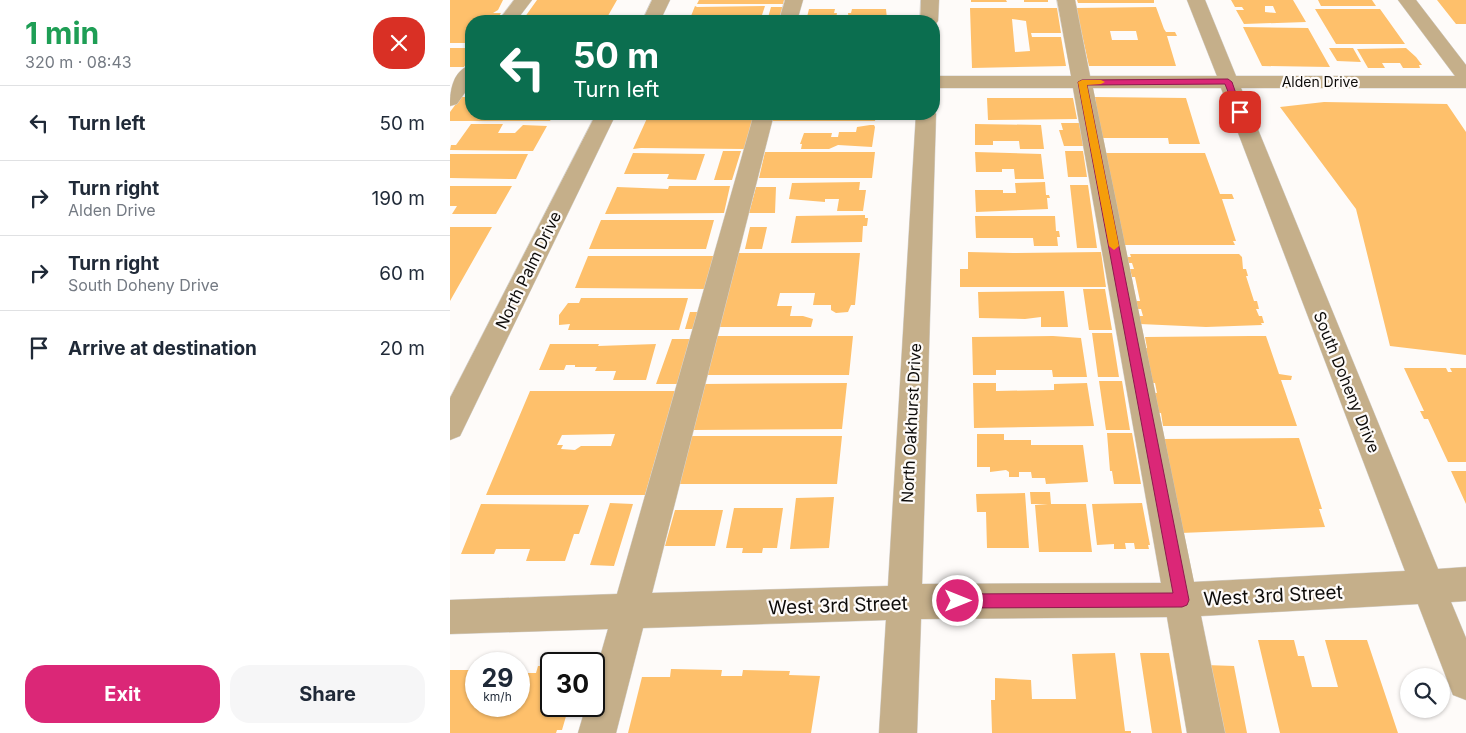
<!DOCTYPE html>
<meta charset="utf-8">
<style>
:root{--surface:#fff;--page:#f6f6f7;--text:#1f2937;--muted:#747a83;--line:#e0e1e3;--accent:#db2777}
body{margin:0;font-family:Inter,sans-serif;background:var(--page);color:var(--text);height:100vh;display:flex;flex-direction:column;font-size:19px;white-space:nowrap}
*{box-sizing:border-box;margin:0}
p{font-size:16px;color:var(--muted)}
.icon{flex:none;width:28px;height:28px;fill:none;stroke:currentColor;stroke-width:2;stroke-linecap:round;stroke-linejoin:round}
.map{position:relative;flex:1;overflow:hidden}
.panel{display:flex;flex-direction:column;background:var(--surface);width:450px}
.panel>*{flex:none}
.hud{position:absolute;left:15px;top:15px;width:475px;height:105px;border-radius:20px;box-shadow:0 1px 4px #0004;background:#0b6e4f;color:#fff;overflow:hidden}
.buttons{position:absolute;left:950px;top:668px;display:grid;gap:10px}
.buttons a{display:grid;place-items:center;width:50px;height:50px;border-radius:50%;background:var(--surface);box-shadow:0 1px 4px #0004;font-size:25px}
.speed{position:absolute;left:15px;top:652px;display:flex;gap:10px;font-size:25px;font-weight:700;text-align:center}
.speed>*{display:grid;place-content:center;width:65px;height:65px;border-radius:50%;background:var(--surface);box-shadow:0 1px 4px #0004;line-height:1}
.speed small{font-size:12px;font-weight:400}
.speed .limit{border:2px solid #111;border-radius:8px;background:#fff;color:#111}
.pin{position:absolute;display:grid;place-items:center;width:42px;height:42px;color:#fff;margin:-21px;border-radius:10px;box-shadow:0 2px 8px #0006}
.me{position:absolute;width:55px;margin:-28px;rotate:90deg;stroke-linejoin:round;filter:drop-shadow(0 0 4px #0008)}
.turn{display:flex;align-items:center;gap:18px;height:105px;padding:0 25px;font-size:22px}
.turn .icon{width:65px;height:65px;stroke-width:2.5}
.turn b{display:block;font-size:35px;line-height:42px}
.round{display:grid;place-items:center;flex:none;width:52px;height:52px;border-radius:20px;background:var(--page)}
.summary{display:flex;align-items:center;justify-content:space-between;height:85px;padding:0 25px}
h1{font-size:30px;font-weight:700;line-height:38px;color:#1e9e55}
.primary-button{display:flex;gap:10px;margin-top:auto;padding:10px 25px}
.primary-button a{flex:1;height:58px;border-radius:20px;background:var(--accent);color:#fff;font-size:20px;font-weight:700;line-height:58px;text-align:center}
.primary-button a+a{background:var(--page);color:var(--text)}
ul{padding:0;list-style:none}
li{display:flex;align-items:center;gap:15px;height:75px;padding:0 25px;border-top:1px solid var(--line)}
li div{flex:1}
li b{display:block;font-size:19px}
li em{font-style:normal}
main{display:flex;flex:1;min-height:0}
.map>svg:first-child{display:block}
</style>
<main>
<section class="panel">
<div class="summary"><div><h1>1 min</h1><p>320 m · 08:43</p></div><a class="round" style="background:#d93025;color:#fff"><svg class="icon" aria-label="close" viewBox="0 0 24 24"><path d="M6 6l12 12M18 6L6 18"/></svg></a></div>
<ul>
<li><svg class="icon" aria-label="left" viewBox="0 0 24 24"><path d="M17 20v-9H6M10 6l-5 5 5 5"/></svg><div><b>Turn left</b></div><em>50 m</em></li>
<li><svg class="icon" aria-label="right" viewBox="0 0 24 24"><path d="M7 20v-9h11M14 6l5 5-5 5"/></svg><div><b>Turn right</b><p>Alden Drive</p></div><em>190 m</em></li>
<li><svg class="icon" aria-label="right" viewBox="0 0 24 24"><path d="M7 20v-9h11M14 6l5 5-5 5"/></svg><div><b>Turn right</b><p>South Doheny Drive</p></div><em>60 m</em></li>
<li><svg class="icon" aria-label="arrive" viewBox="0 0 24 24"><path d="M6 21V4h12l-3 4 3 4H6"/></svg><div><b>Arrive at destination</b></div><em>20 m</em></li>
</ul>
<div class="primary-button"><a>Exit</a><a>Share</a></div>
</section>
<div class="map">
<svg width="1016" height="733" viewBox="0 0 1016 733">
<rect width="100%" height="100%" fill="#fefbf9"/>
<path fill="#fec06b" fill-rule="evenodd" d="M0,0H53L48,10L43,13H51L49,16H41L37,21H21V43H0Z
M87,0H167L155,21H72Z
M249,0H334L333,4H247Z
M521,0H556L557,2H521Z
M574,0H598V2H574Z
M627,0H704V3H628Z
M781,0H843L856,22L794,24L786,10H794L792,7H785ZM815,6H823L826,13L815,12Z
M868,0H922L926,6H871Z
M987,0H1016V24H1006Z
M245,6L247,7L315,6L310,21H239Z
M321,7H335L331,21H317Z
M706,7L714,29L716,32H725L727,36H717L726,66H639L626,8ZM660,31H686L688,40H662Z
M520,8H607L611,33H581L582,37H611L616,66L522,68ZM562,19L576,21L580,51L565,52Z
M359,9H385L384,13H387L386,18H389V21H356Z
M402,9H436L437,19H430V21H399L398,13H401Z
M865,9H930L955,44H886Z
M793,27L858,28L880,67L812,66Z
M0,48H21V57L14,67H0Z
M879,48H903L911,62L887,61Z
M956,48L966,57L972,65H969L970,68H953L950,63H932L935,68H918L907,49Z
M11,97H21V114H104L100,121H0V112Z
M645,97L736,98L750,144H719L718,138H651Z
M537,98H623L627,119L538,120Z
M874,102L997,104L1016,132V355L940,346L906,209L830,107Z
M199,114H306L295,149L191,148L183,149Z
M321,114H426L425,121H319Z
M611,123H629L634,146H614L609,130H613Z
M21,124H53L48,133H65L73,125L97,126L83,151L0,150L1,145H6Z
M525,124L591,125L594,149H570L569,141H543V145H525Z
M420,125H424L425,127L422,147L388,145L379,149H351L352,144H350L354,133H382L381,137H388L389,132H406L407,127Z
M273,151H291L282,180H264Z
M615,151H633L637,177H618Z
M315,152H425L422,178H309Z
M525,152L591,154L594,179H565L564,169H552V172H526Z
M183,153L255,154L246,180L217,179L219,174H174Z
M654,153H755L770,194H782L784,199H772L786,241H783L785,245H672Z
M0,154H78L66,179L0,178Z
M410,182L409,190H416L413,211H387L389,199H375V202L339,199L342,183Z
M595,182L596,195H599L600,198H597L598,209L526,212L525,190H553V193H566L565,183Z
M620,185H638L647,248H627Z
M0,186H62L46,214H2L7,206H0Z
M219,186H280L274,213L155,214L167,187L218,189Z
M306,187H326L325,213H299Z
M415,215V218H418L417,226H413L412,242L341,243L346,216Z
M525,216H605L606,231H609L610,237H607L608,246H584L583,238H526Z
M151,220H264L256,249H139Z
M0,227H42L0,301Z
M300,227H317L312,249H295Z
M518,252L563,253L651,252L656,287H510V269H518Z
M286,253H410L405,305H401L398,312L386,313L381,310V305H363L365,293H330L327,306H342L340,316H353L363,319L361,327H267Z
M680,254H789L792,257L793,269H796L798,276H796L804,301H807L809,309H806L809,316H812L814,323H811L812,325L756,327L690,324L689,316H693L691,309H688L686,301H690L685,277H682L680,269H684L682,263H679L677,257H681Z
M138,256H266L257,289L125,288Z
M633,289H655L662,330H639Z
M614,291L618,327H591V317L575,319L529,318L528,292Z
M131,298H238L229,330H118L120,324L109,325V315L118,303H129Z
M240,312H248L244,329H235Z
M642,333H662L669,377H648Z
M264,336H403L399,375H253Z
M603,336L631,338L637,377H603L602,370H546V375H523L522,337Z
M801,336H816L829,374L842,376L841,380H831L847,426H713L711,413H706L701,393H707L705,383H700L692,348H697L695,337Z
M222,339H241L229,384H206Z
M100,344H149L148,346L206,344L196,380H163L166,371H145L147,367H125V365H116L114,370H89Z
M954,368H996L998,372H1002L1000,368H1016V462H998L978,419H974L970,411H974Z
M649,381H672L680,430H656Z
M397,383L392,429L242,430L253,384Z
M523,383H546V391L604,390V384L637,383L644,426L524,428Z
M80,391H225L195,495H36ZM165,434L161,446H131L125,450L111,449L113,445H107L112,435Z
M657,433H682L691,484H664L662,471H660Z
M527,434H554V440H581V445H633L638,482L596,484L595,478H582L581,472H569V477H559V472L556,470L540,472V467H527Z
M240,436H392L387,484H228Z
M849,438L872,509H869L875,527L731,533L712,439Z
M1001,471H1016V504Z
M580,492H600L601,504H636L642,552H589L585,505L598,504H581Z
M575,493L579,548H537L536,512H527L526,494Z
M384,497L379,548L340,549L346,498Z
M160,503L183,504L164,566L140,565Z
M692,503L700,545H698L699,549H685L684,543H675L676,549H664V544L647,545L642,504Z
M31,504L139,505L129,534H124L115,561H76L80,549H46L44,554H11Z
M284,508H333L327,548H313L312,553H292L293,548H276Z
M225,510H273L265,546H215Z
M808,640H844L848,656H854L862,687H888L875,640H917L948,733H830Z
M665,653L675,731H681V733H542L541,700H545V678L581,680L582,699H626L622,654Z
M690,653H719L732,733H702Z
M756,665L784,666L797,733H770Z
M88,666H101V706H119L112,730H107L106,733H0V670H20L19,674H26V706H69V673H86Z
M221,669L272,670L271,676H292L293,670L340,671L339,675L370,676L361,733H178L192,677H220Z"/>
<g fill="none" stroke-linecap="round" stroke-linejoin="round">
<g stroke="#d7d5d3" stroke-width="1">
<path id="minor" d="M64,0H82L66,21H48Z
M202,0H220L210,21H192Z
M335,0H353L347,21H329Z
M471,0H489L488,21L485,25L484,21H470Z
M607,0H625L640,76H767L737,0H755L786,76H1005L948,0H966L1016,65V88H791L988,569L1016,567V601L1001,602L1016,638V700L1003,695L968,604L751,616L775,733H737L717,617L471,619L467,733H429L436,620L193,628L166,733H128L136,706H144V678L158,629L0,634V600L167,594L304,114H324L202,593L438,586L466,114H484V110L486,114L472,584L711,583L623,88H484V76H621ZM643,88H771L955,571L744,582Z
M21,65V84L7,104L0,106C0,90 3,70 21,65Z
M146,114H166L10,436L0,440V398Z"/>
</g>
<use href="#minor" fill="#c5af8a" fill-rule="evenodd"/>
</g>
<path fill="#db2777" stroke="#8e194d" d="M778,79L782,82L793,114L786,112L775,84L637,85L739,600L737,605L732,607L508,608L503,606L501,601L503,596L508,594L723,593L628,82L632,80Z"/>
<path fill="#f59e0b" d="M632,80H651L655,82L651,84L637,85L669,246L664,250L659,246L628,82Z"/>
<g text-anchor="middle" stroke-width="4.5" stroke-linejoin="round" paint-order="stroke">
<g font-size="14" fill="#0d0b09" stroke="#fefbf9">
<text x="870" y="87">Alden Drive</text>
</g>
<g font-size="16" fill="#0d0b09" stroke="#fefbf9">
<text transform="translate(78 270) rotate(-64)" y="6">North Palm Drive</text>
<text transform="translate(897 382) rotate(68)" y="6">South Doheny Drive</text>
<text transform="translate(461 423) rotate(-87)" y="6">North Oakhurst Drive</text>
</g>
<g font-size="19" fill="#0d0b09" stroke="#fefbf9">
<text transform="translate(823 595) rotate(-3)" y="7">West 3rd Street</text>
<text transform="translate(388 605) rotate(-2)" y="7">West 3rd Street</text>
</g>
</g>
</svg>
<div class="buttons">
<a><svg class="icon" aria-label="search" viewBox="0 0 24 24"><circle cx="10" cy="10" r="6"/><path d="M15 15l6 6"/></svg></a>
</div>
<div class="speed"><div>29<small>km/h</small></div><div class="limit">30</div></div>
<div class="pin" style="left:790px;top:112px;background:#d93025"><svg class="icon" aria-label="arrive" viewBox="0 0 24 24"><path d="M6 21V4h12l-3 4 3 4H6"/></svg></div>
<svg class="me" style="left:508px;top:601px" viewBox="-20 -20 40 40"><circle r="17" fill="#db2777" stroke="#fff" stroke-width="3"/><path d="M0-11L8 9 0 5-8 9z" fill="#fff"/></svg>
<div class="hud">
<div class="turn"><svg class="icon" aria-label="left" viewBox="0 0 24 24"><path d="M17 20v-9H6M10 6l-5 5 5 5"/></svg><div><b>50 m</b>Turn left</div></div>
</div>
</div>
</main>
